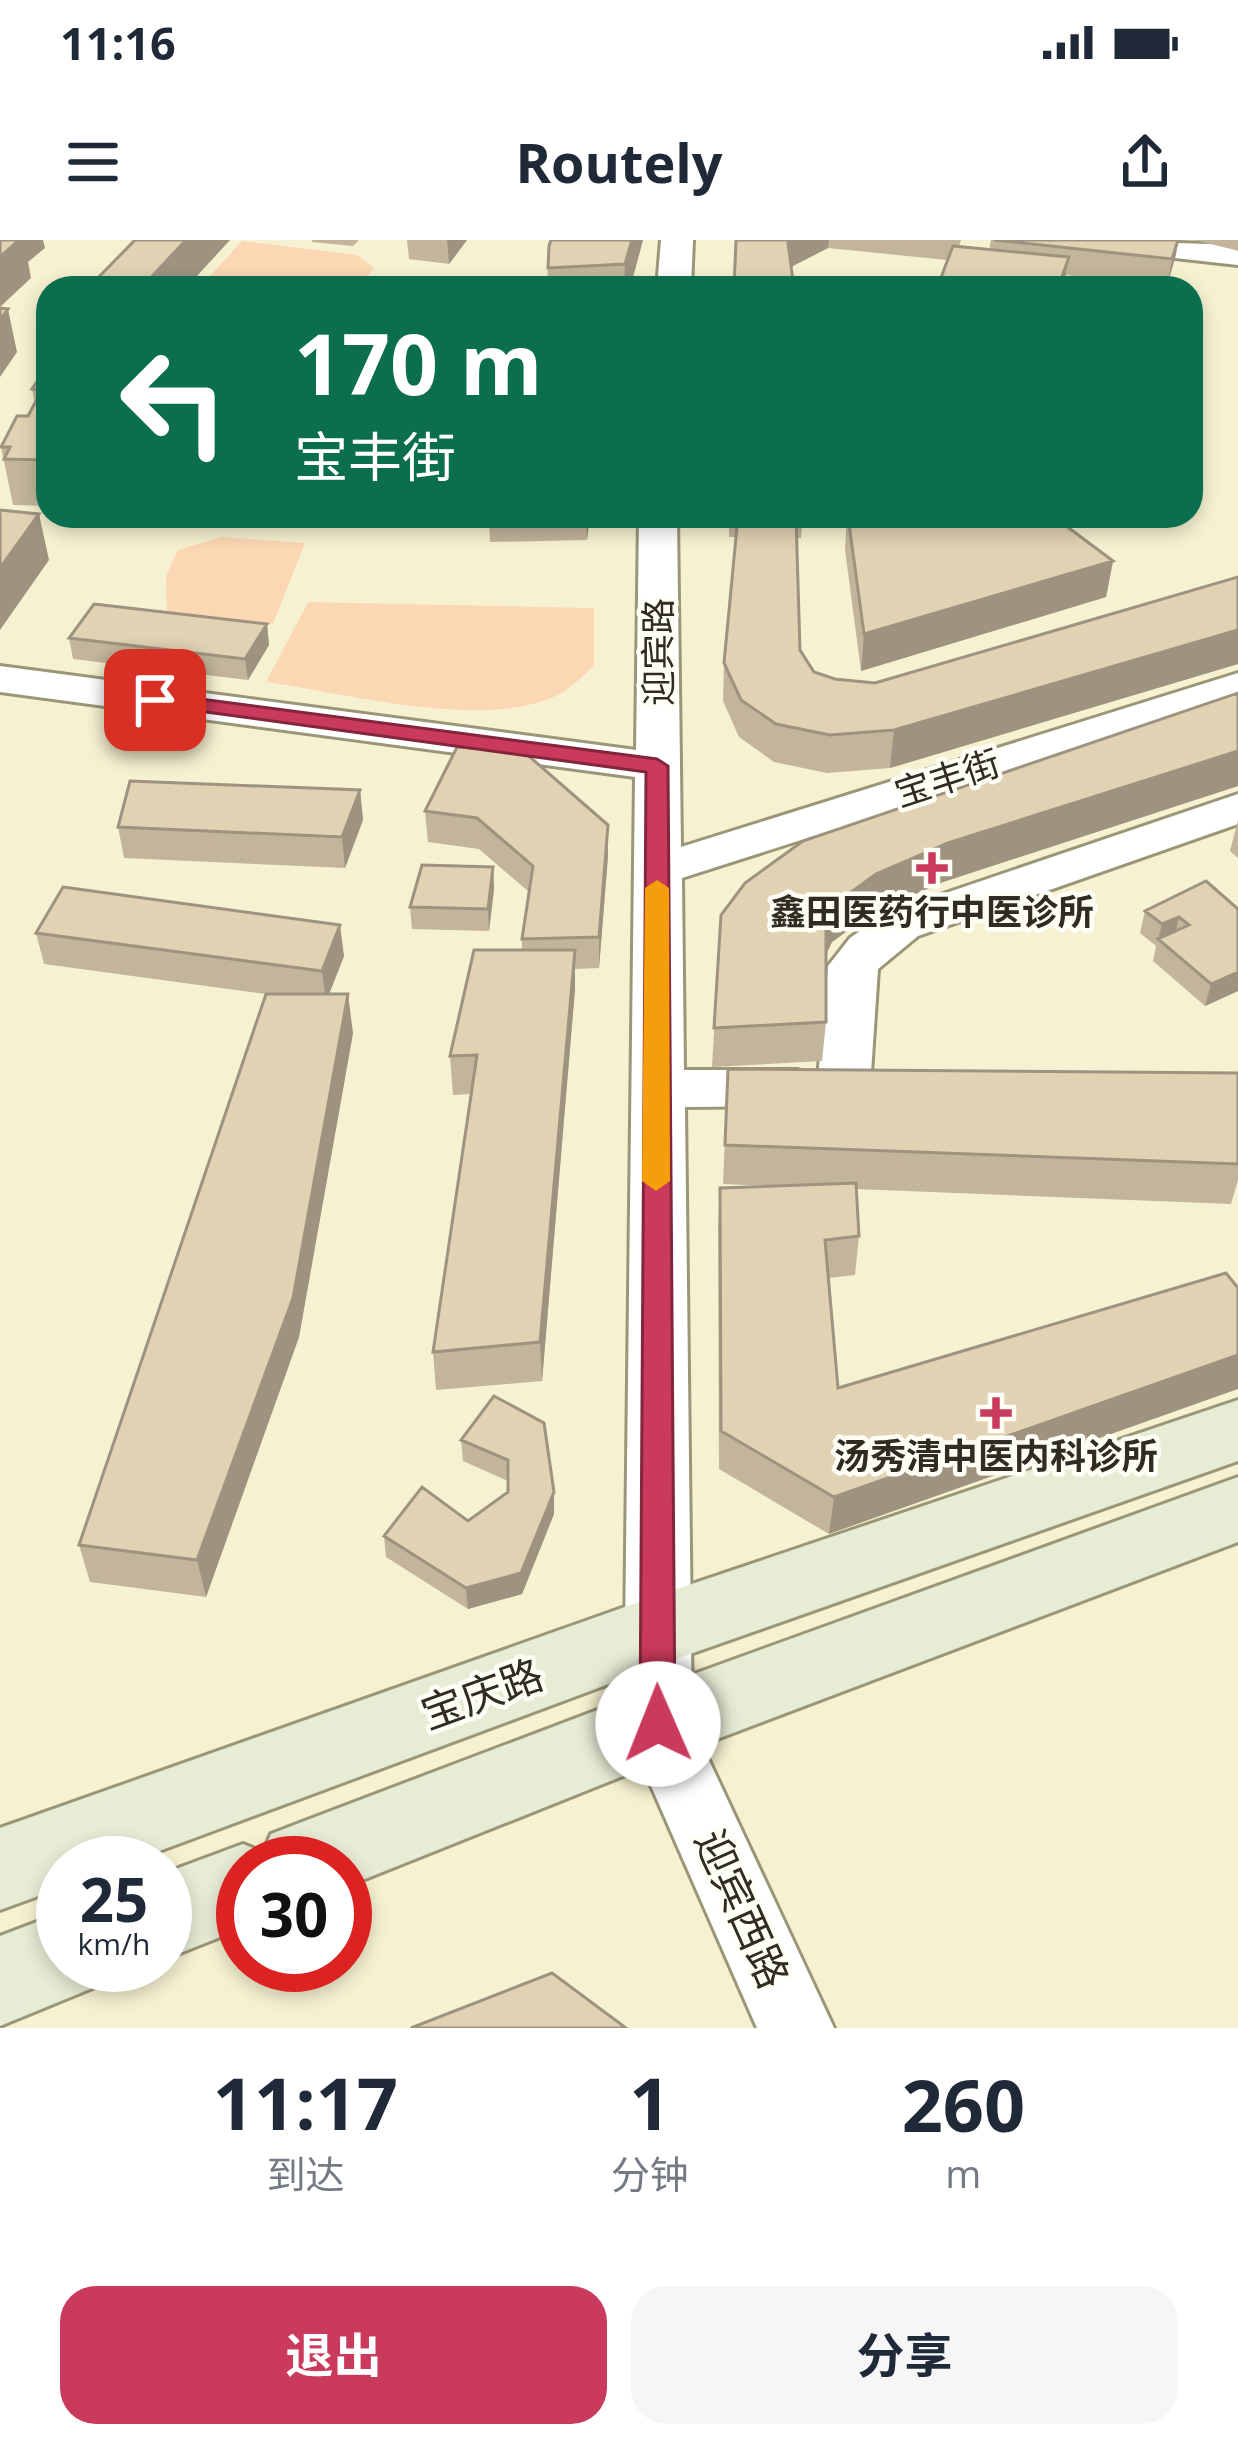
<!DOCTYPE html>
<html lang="zh">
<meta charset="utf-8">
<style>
:root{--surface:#fff;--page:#f6f6f7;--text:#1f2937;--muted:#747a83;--accent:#c93a5c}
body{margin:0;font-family:"Open Sans","Noto Sans SC",sans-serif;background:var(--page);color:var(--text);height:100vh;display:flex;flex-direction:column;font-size:45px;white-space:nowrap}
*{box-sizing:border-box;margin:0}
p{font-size:39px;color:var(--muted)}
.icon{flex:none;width:66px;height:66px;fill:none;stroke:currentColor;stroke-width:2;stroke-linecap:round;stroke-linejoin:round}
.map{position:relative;height:1788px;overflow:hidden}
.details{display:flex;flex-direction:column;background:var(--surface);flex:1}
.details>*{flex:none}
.guide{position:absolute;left:36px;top:36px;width:1167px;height:252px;border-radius:36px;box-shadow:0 6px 18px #0003;background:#0b6e4f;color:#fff;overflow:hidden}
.speed{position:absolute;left:36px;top:1596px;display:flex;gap:24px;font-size:60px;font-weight:700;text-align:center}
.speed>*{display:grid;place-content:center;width:156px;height:156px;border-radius:50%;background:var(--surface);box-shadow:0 6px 18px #0003;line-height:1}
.speed small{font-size:30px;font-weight:400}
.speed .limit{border:18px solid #d22;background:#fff;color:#111}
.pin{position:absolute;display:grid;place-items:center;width:102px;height:102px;color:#fff;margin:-51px;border-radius:24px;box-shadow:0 6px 18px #0006}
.me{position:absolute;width:132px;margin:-66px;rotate:359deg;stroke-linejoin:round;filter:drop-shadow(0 0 9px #0008)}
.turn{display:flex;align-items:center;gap:42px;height:252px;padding:0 60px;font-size:54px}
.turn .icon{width:156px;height:156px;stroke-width:2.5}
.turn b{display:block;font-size:84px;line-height:102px}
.eta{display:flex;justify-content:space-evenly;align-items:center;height:204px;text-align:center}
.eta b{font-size:72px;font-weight:700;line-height:84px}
.action{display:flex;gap:24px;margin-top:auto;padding:24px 60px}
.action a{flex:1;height:138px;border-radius:36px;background:var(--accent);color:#fff;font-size:48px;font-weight:700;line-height:138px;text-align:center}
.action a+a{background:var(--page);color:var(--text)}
.status{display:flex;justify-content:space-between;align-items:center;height:84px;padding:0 60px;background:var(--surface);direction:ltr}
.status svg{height:33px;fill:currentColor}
header{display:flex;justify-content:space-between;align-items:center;height:156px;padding:0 60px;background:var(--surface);font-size:54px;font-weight:700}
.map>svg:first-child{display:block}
</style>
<div class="status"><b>11:16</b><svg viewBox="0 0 49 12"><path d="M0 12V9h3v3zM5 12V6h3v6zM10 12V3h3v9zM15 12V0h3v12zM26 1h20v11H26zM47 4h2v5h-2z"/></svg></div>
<header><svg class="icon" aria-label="menu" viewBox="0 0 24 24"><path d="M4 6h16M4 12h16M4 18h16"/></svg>Routely<svg class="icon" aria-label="share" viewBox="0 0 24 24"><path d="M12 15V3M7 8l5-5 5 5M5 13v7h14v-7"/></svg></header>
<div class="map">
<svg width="1238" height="1788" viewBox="0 0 1238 1788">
<rect width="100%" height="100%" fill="#f6f2d1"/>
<path fill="#fcd7b4" d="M242,1L357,15L374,28L359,48H199Z
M300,276H477L473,288L296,287Z
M222,297L305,303L273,384L167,376L166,336L178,310Z
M308,362L594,368V426C585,434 575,444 565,451C494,494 346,453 266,442Z"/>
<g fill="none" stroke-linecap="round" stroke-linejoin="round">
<g stroke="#9a9778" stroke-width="6">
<path id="street" d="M661,0H693L691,48H657Z
M1087,0L1238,5V25L1103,10Z
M639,276H677L681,607L1238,433V460L682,638L684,830H798L818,838L828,726L850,698L884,674L1238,554V584L918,696L878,729L870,848L863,861L844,866L825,861L821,854L817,861L798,866L685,867L692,1484L834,1788H757L624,1484L635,537L0,452V426L636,510Z"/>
</g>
<g stroke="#9a9778" stroke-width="6">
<path id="secondary" d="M1238,1160V1221L676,1419L127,1623H63V1647L0,1670V1588L656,1356Z
M1238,1237V1302L688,1510L345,1647V1623H243V1688L165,1719V1633L243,1604L263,1612L271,1594L302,1582L658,1447Z
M63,1672V1725H104L95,1747L0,1786V1696Z"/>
</g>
<use href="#street" fill="#fff" fill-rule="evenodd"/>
<use href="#secondary" fill="#e7ecd5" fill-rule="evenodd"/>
</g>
<path fill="#c2b59b" d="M312,0H359L353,6L312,2Z
M407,0H467L449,24L409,19Z
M643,0L630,48H547L549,6Z
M736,0H961L959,7L989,10L991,0H1179L1167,46L1066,35L1063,48H937L947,20L828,8L791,27Z
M1194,0H1238V11L1235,10Z
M48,125V266L13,265L1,207L28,176L35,164L32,149Z
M162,276H247L244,284L164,283Z
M489,276H590L587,300L490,302Z
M729,276H803L801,298H797L800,410L814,432L835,439L875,443L1238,337V424L890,528L827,533L774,522L739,497L723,461L724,423L736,297H729Z
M847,276L1113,321L1106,357L861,431L845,310Z
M267,384L269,405L248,440L73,419L69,398Z
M1238,453V546L943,642L872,673L832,702L826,715V782L822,821L712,827L721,675Z
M360,550L363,580L345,628L124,618L118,587Z
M425,571L608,585V616L599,728L575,729V749L542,1141L436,1150L433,1112L471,854L453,855L450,816L522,710V699L529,652L479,609L428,602Z
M1238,580V618L1230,611Z
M493,627L494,649L489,691L412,689L410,667Z
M1238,669V751L1205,766L1153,721L1156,706L1140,693L1145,671Z
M36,693L344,716L329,754L353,793L299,1097L206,1357L90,1342L79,1305L266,754L44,724Z
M728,829L1238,833V940L1231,964L856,949L859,996L855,1035L828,1038L838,1148L1226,1033L829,1294L719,1229L718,987L720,948L771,946L723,944Z
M494,1156L554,1252V1274L522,1354L468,1369L386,1317L384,1296L468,1281L508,1252V1241L463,1221L461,1200Z"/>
<path fill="#9e937e" d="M5,0H43L45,8L28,22L31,38L0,67V17Z
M186,0H230L186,48H141Z
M447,0H467L449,24Z
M632,0H643L630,48H624L625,24Z
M794,0H829L828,8L787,29L788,3Z
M1178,0L1176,15L1167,46L1172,19Z
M1069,17L1063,48H1058Z
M8,69L17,112L0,137V80Z
M39,274L49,320L0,390V328Z
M586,276H590L587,300Z
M1113,321L1106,357L861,431L864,394Z
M267,384L269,405L248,440L245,419Z
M1238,390V424L890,528L894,490Z
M1238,511V546L943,642L872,673L832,702L822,722L826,683L836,663L876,634L948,603Z
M360,550L363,580L345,628L342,597Z
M608,585V616L599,728V697Z
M493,627L494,649L489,691L488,669Z
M1179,677L1174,699L1158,700L1162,684Z
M340,685L344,716L326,762L322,731Z
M575,710V749L542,1141L540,1102Z
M1238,732V751L1205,766L1211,744Z
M348,754L353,793L299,1097L206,1357L197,1320Z
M1238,1115V1149L829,1294L834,1257Z
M554,1252V1274L522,1354L468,1369L466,1348Z"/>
<path fill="#e1d2b4" stroke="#9e937e" stroke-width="3" d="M0,0H19L0,17Z
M135,0H186L141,48H88Z
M551,0H632L625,24L548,28L549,6Z
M736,0H794L788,3L794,48H734Z
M994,0H1178L1172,19Z
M953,6L1069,17L1058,48H937Z
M593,44L592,48H547V46Z
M0,68L8,69L0,80Z
M48,125V220L4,219L10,207H1L17,176H28L42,150L32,149Z
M0,270L39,274L0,328Z
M738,276L796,277L800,410L814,432L835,439L875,443L1238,337V390L894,490L830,495L776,484L741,460L724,423Z
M848,276H1053L1113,321L864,394Z
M94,364L267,384L245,419L69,398Z
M1238,453V511L948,603L876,634L836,663L826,683V782L714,788L721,675L745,643L803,601Z
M457,507L523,511L608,585L599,697L522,699L533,626L477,578L425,571Z
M130,541L360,550L342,597L118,587Z
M422,625L493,627L488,669L410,667Z
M1206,641L1238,669V732L1211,744L1158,699L1189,685L1179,677L1162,684L1145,671Z
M63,647L340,685L322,731L36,693Z
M474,710H575L540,1102L433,1112L477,815L450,816Z
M266,754H348L293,1058L197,1320L79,1305Z
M728,829L1238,833V924L725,905Z
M856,943L859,996L825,1000L838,1148L1226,1033L1238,1048V1115L834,1257L721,1191L720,948Z
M494,1156L544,1183L554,1252L521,1333L466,1348L384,1296L422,1247L468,1281L508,1252V1220L461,1200Z
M552,1733L626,1788H411Z"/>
<path fill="#c93a5c" stroke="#83263c" stroke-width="3" d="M155,453L657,519L668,526L675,1484L670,1495L658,1500L645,1495L640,1484L646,532L147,464L144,460Z"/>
<path fill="#f59e0b" d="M657,640L669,648L670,941L656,951L642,941L645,648Z"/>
<g fill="#c93a5c" stroke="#fefef7" stroke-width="4.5">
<path d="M926 610h12v12h12v12h-12v12h-12v-12h-12v-12h12z"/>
<path d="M990 1155h12v12h12v12h-12v12h-12v-12h-12v-12h12z"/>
</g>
<g text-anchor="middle" stroke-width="9" stroke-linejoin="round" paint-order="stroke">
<g font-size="36" fill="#2e2d20" stroke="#fefef7">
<text transform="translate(658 412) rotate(-90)" y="13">迎宾路</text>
<text transform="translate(947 538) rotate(-18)" y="13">宝丰街</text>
</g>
<g font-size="36" font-weight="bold" fill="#2e2d20" stroke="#fefef7">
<text x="932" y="685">鑫田医药行中医诊所</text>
<text x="996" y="1229">汤秀清中医内科诊所</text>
</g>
<g font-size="42" fill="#2e2d20" stroke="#fefef7">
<text transform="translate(482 1454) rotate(-20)" y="15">宝庆路</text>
<text transform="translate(742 1669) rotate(66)" y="15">迎宾西路</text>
</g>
</g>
</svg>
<div class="speed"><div>25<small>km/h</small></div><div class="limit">30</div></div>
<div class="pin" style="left:155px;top:460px;background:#d93025"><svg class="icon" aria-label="arrive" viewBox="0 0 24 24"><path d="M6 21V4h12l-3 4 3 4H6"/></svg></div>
<svg class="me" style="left:658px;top:1484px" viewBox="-20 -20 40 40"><circle r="19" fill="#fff"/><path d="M0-13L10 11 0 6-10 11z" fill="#c93a5c"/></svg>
<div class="guide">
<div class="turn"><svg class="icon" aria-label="left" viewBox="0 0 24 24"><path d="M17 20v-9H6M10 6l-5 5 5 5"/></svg><div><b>170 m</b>宝丰街</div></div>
</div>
</div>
<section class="details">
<div class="eta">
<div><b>11:17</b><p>到达</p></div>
<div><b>1</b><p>分钟</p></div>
<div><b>260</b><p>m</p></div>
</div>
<div class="action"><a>退出</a><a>分享</a></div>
</section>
